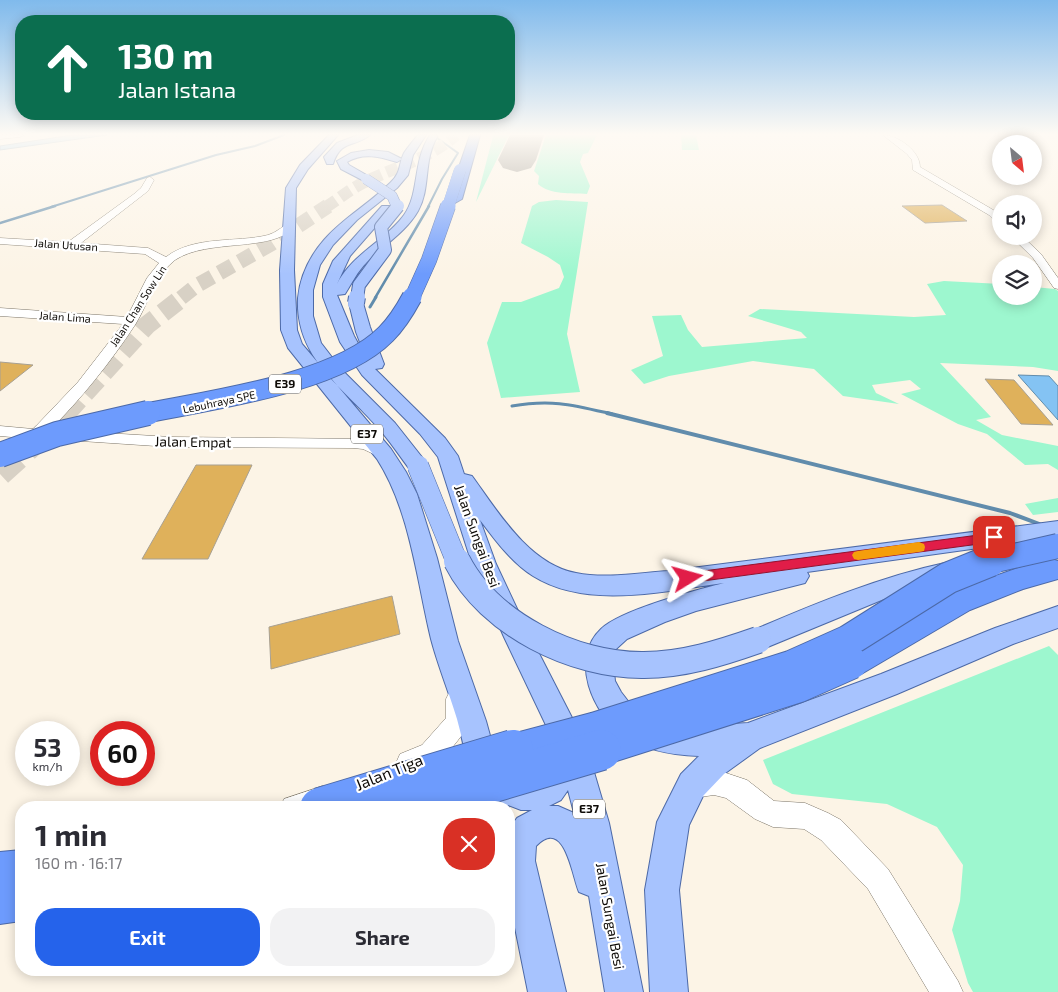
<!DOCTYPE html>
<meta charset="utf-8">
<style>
:root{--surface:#fff;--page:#f2f2f3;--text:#2b2b33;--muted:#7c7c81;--accent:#2563eb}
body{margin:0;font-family:"Exo 2",sans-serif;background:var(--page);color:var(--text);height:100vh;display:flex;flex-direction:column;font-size:19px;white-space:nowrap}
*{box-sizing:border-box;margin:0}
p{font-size:16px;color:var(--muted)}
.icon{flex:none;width:28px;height:28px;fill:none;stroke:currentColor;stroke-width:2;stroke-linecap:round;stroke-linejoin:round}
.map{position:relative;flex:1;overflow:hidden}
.details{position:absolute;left:15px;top:801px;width:500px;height:175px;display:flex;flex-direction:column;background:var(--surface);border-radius:20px;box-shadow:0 2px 12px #0003}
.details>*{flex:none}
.banner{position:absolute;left:15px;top:15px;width:500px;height:105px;border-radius:20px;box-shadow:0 2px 12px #0003;background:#0b6e4f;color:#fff;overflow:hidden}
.needle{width:32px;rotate:152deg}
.buttons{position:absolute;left:992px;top:135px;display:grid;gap:10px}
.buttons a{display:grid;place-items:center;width:50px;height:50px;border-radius:50%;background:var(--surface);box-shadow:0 2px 12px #0003;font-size:25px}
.speed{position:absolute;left:15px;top:721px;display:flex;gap:10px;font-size:25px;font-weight:700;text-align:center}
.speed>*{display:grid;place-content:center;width:65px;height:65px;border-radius:50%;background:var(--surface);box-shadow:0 2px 12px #0003;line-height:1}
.speed small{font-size:12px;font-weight:400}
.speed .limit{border:8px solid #d22;background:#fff;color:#111}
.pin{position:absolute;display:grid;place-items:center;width:42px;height:42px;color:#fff;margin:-21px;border-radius:10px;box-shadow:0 2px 8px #0006}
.me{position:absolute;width:55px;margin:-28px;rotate:82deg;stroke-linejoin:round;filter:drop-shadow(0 0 4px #0008)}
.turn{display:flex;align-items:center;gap:18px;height:105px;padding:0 20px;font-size:22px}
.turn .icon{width:65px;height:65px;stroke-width:2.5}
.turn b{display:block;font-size:35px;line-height:42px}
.round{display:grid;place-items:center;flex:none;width:52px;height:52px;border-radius:20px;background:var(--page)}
.overview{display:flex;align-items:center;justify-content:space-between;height:85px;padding:0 20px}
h1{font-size:30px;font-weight:700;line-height:38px}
.cta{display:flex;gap:10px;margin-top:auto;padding:10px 20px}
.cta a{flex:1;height:58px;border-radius:20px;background:var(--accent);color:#fff;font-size:20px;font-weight:700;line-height:58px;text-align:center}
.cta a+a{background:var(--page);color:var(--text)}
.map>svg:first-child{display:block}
</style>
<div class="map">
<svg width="1058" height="992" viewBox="0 0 1058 992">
<rect width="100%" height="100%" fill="#fcf4e6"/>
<path fill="#9df7cf" d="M493,135H509L476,202L492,140Z
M546,135H597L588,153L583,154L580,162L590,186L587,194C571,193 550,195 538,184L539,176L534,171Z
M681,135H696L699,150H682Z
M556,200L588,202L567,334L580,392L501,398L487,343L502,302H521L559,288L564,277L560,265L548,257L521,243L532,206L539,202Z
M944,281L1001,284V296H1034V287L1055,289L1058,291V371L1033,367L940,363L991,417L976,420L1002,435L1058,446V470L1048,464L1025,465L987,434L958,424L901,394L921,389L910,380L872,385L876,393L899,404L843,396L814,369L753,361L669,376L644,384L631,370L663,356L652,316L681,315L688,330L702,347L807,338L801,332L748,316L760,309L914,317L946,315L927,284Z
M1058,498V512L1033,515L1025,504Z
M1049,646L1058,655V992H973L968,983L952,930L960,901L963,865L937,827L887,804L792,794L773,784L763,760Z"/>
<path fill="#84c3f3" stroke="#618cac" d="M72,135H107L0,150V146Z
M1018,375L1049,376L1058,386V420Z"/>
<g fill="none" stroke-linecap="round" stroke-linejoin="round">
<path stroke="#618cac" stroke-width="2" d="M51,207L216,155L255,146L284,135
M428,207L442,179L458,153L433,135"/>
<path stroke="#618cac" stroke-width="2.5" d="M0,223L55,206
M375,298L429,206"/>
<path stroke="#618cac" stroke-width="3" d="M370,307L376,297
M512,406C552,399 573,405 612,414"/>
<path stroke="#618cac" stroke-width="4" d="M607,413L1010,513L1042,525"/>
<path fill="#928d84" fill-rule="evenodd" d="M510,135H544L536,160L531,168L517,172L503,168L498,160Z"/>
</g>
<path fill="#dfb15b" stroke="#a7a093" d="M942,205L967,221L925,223L902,206Z
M0,362L33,365L0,391Z
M985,379L1014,380L1053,425L1021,424Z
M196,465H252L208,559H142Z
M392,596L400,634L271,669L269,627Z"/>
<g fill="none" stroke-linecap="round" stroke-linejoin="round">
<path stroke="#d8d1c5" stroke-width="12" stroke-dasharray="12 5.5" stroke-linecap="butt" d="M326,207C337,200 348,191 359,185C393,167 426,161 456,135"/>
<path stroke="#d8d1c5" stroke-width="15" stroke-dasharray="15 8" stroke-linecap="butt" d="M181,298L196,286L271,244L328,206"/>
<path stroke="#d8d1c5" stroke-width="19" stroke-dasharray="19 9" stroke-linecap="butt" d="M66,414L147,325L183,297"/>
<path stroke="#d8d1c5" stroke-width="24" stroke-dasharray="24 12" stroke-linecap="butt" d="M0,474L67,413"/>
<g stroke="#7d7669" stroke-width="1">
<path id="minor" d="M0,135H24L20,137L0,139Z
M883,135C898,135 920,151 920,167L995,211L1001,217V225L998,224L989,215L913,170L912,160L907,154Z
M150,177L154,180L148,191L81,243L148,248L166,257C195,235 236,243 268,235C276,233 282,226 289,224L294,227C273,253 208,238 175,260C154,276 149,303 135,325C110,363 81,399 49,431L52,435L50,439C41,441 32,447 23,445L21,441L23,438L0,436V426L33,429L37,425L78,382L123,324L0,316V308L127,317L147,278L159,263L145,254L0,244V238L68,242L134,194L141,188L147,178Z
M1011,236H1022L1041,254L1058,278V289L1054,288L1033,258Z
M72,431L171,437L367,439L390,450L392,454L390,458L384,459L363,449L353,448L171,447L66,440L64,436L66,432Z
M458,688L466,691L470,699V722L466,730L440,763L409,776L400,772L396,763L400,754L422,745L446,718V699L450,691Z
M714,769L747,780L774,801L805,803L828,813L841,820L888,869L958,981L963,992H929L868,889L821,840L804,829L773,827L755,819L726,798L714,795L693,798L684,794L680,785L684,776L693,772Z
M323,786L332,790L336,799L333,808H280L284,799Z"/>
</g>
<g stroke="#4c69a7" stroke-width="2">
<path id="major" d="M329,135H338L308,169L296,188L294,270L297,330L302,344L391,449L406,472L417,494L437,558L458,641L486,721L497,761L505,758L516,762L524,779H537L543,773V756L547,745L554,742L504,637L472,564L438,457L420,434L362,375L340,342L323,297V284L333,261L382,206H390L392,208L350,256L337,284C352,254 385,241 404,215C420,193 412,162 430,135H436L437,137C423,161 431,188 418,211C406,232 384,245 367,262C357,272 352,283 345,294L337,295L354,336L366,358L356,332L349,303L351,300H361L363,303L370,327L384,364L382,368L375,369L445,438L458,456L464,474L472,476C498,512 529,564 576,573C606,579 638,573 668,571L1058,521V537L807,572L809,576L805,583L696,611L665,622L627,639L615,650L613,662L615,681L621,692L631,705L644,716L664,723L698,726L748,723L881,674L995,628L1058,606V628L1013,644L897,694L760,748L724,774L703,796L689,825L679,890L688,992H650L645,890L657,822L681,774L699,756C673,755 645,751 623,735C593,714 569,659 601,629C621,610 696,590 724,583C665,591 587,610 533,576C511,562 495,540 480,520L496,564L527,630L586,745L609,823L643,992H605L589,896L579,892C572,876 565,816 536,846L535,861L566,992H528L509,898V829L517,818L532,810H521L508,805L509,809L477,808C470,778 465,748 457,719C449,692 438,666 431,639C417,581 410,510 377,459L288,348L281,330L280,270L286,188L300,165ZM568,790L574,813L558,806H549L561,800Z
M358,135H370C354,148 341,139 333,164H327L324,157L337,143Z
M418,135H426L413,155L408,175L397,188L357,220L333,245L320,265L313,290V316L321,343L341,369L395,423L425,461L428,466L425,471L418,473L411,471C401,458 392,444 381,431C346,389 295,360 298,298C300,276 310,256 324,240C343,218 369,204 390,183C402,172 398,165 404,153C408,147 413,141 418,135Z
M369,150L388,152L402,159L397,162C380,157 364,152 347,162L349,165L370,177L371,179L370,181L366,182L341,169L337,161L351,153Z
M949,562L957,564L961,571L957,578L884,599L758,651L749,648L745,640L749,632C814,604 879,577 949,562Z"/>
</g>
<g stroke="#4c69a7" stroke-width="2">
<path id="highway" d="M470,135H480L462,199L455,203L450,202L448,199Z
M1051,559L1058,561V579L1023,589L970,610L863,673L852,677L841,673L836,663L841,653L950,592L1018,568Z
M21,850V921L0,924V852Z"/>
</g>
<use href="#minor" fill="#fff" fill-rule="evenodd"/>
<use href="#major" fill="#a7c3fe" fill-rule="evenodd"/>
<use href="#highway" fill="#6d9bfd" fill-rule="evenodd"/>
<g stroke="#4c69a7" stroke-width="11" stroke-linecap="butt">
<path id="major-bridge-far4" d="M366,179L392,196L397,207"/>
</g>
<g stroke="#4c69a7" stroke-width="14" stroke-linecap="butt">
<path id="major-bridge-far3" d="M357,298L359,285L385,250L381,227L398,206"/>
</g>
<g stroke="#4c69a7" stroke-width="18" stroke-linecap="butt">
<path id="major-bridge-far2" d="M356,303L357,297"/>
</g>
<g stroke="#4c69a7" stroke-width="22" stroke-linecap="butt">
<path id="major-bridge-far1" d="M418,466L457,562"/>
</g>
<g stroke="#4c69a7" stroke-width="28" stroke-linecap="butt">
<path id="major-bridge" d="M457,561C489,624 574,666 644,665C683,665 721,653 758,640"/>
</g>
<g stroke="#4c69a7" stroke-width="12" stroke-linecap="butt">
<path id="highway-bridge-far5" d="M448,207L460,170"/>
</g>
<g stroke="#4c69a7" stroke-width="16" stroke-linecap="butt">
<path id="highway-bridge-far4" d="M412,298L429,260L448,206"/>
</g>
<g stroke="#4c69a7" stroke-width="21" stroke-linecap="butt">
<path id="highway-bridge-far3" d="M142,414C210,400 337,384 386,334C397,323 405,310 412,297"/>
</g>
<g stroke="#4c69a7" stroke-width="26" stroke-linecap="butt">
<path id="highway-bridge-far2" d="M0,455L57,434L148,413
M987,562L1058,546"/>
</g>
<g stroke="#4c69a7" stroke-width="33" stroke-linecap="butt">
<path id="highway-bridge-far1" d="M508,751L595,728L792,666L848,641L948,578L990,561
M597,751L798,687L852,663"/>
</g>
<g stroke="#4c69a7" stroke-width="42" stroke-linecap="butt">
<path id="highway-bridge" d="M320,808L513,750
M406,808L601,750"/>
</g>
<use href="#major-bridge-far4" stroke="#a7c3fe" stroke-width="10"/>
<use href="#major-bridge-far3" stroke="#a7c3fe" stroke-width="12"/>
<use href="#major-bridge-far2" stroke="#a7c3fe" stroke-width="16"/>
<use href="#major-bridge-far1" stroke="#a7c3fe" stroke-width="21"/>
<use href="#major-bridge" stroke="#a7c3fe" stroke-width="26"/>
<use href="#highway-bridge-far5" stroke="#6d9bfd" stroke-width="12"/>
<use href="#highway-bridge-far4" stroke="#6d9bfd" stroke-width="15"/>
<use href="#highway-bridge-far3" stroke="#6d9bfd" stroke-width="19"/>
<use href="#highway-bridge-far2" stroke="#6d9bfd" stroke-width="24"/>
<use href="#highway-bridge-far1" stroke="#6d9bfd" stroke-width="31"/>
<use href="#highway-bridge" stroke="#6d9bfd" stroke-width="40"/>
</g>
<linearGradient id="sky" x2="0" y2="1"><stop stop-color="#80baec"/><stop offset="0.49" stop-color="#fefaf4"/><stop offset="1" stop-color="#fefaf4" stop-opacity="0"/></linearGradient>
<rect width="1058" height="274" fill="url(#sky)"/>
<path fill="#e11d48" stroke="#92132f" d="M994,533L999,534L1000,537L999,540L994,542L688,583L683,582L681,578L683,574L688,573Z"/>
<path fill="#f59e0b" d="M919,542L924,544L925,547L924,551L919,552L858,560L854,559L852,555L854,552L858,551Z"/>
<g text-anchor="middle" stroke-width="4.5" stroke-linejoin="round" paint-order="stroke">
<g font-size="11" fill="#0e0b07" stroke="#fff">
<text transform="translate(66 245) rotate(4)" y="4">Jalan Utusan</text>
<text transform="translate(138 306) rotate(-57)" y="4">Jalan Chan Sow Lin</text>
<text transform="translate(65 317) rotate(4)" y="4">Jalan Lima</text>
<text transform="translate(219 402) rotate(-12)" y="4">Lebuhraya SPE</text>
</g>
<g fill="#fff" stroke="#565451" stroke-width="1">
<rect x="269" y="374.5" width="32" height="19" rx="4"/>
<rect x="351" y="424.5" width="32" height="19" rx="4"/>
<rect x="573" y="799.5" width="32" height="19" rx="4"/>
</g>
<g font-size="12" font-weight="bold" fill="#0e0b07">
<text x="285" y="388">E39</text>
<text x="367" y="438">E37</text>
<text x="589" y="813">E37</text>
</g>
<g font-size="14" fill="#0e0b07" stroke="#fff">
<text transform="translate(193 442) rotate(1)" y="5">Jalan Empat</text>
<text transform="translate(477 536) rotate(70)" y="5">Jalan Sungai Besi</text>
<text transform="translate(610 916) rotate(80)" y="5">Jalan Sungai Besi</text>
</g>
<g font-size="16" fill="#0e0b07" stroke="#fff">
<text transform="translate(389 772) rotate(-22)" y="6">Jalan Tiga</text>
</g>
</g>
</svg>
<div class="buttons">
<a><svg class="needle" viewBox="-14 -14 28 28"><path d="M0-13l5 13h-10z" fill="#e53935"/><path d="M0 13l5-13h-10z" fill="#7c7c81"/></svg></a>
<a><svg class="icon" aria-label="sound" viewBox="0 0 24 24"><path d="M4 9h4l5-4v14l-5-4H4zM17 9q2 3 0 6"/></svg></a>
<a><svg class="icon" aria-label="layers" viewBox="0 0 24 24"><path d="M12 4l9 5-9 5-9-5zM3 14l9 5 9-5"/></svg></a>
</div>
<div class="speed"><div>53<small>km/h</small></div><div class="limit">60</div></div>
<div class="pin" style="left:994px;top:537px;background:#d93025"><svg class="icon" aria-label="arrive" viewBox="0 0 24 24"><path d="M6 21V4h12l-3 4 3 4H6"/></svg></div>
<svg class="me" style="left:688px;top:578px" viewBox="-20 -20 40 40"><path d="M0-17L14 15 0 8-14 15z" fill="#e11d48" stroke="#fff" stroke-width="4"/></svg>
<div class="banner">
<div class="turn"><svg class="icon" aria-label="ahead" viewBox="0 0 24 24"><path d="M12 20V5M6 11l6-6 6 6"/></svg><div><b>130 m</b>Jalan Istana</div></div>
</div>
<section class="details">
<div class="overview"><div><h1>1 min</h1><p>160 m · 16:17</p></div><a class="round" style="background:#d93025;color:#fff"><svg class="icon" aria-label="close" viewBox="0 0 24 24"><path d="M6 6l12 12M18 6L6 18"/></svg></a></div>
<div class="cta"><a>Exit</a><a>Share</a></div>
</section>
</div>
